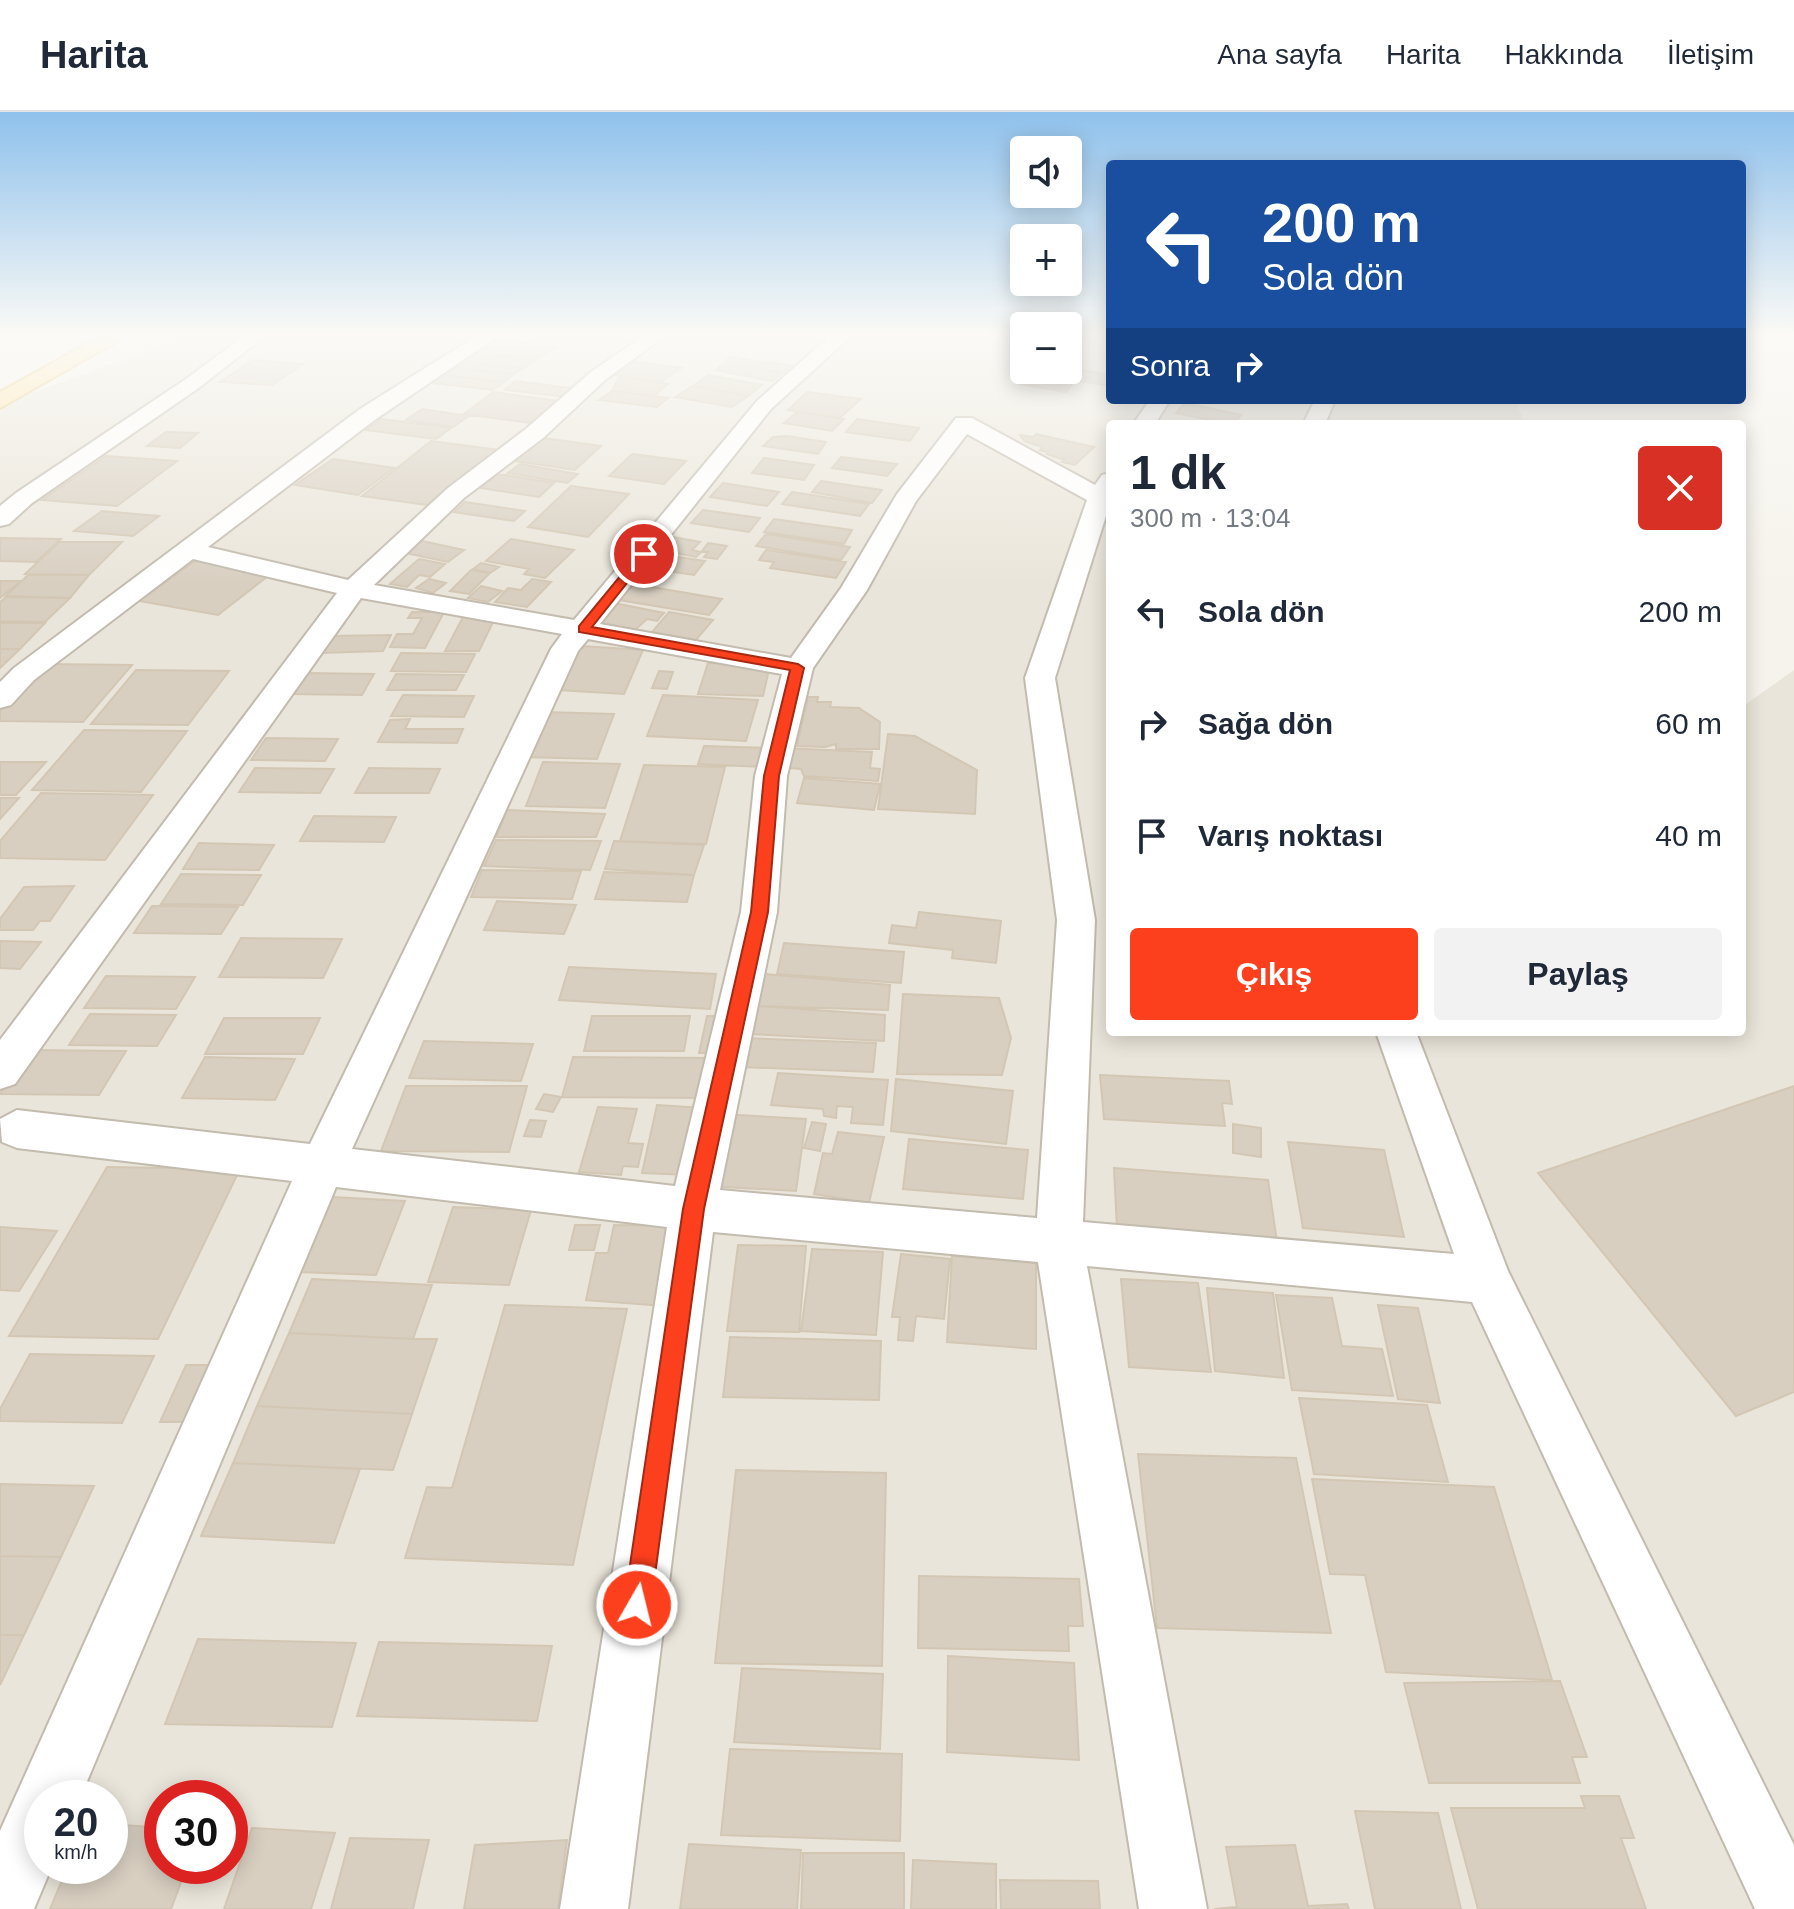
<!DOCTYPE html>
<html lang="tr">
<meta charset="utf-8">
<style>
:root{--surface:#fff;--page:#f2f2f3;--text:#1f2937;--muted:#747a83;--line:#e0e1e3;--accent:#fc3f1d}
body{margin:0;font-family:Arial,sans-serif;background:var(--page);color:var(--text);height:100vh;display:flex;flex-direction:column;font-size:30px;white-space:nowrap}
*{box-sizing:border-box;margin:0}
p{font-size:26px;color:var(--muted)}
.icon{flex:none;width:44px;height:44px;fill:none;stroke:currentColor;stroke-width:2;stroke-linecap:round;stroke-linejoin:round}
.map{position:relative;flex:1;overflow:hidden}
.details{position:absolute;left:1106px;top:308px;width:640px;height:616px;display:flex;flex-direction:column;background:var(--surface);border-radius:8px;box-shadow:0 4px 20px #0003}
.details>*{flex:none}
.top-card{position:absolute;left:1106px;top:48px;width:640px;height:244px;border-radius:8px;box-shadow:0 4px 20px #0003;background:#1a4fa0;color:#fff;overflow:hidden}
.fabs{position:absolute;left:1010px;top:24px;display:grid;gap:16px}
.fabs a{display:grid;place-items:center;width:72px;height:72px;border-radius:8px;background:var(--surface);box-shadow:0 4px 20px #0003;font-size:40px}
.speed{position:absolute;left:24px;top:1668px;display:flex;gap:16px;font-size:40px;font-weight:700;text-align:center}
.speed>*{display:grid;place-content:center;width:104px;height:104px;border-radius:50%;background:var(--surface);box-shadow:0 4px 20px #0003;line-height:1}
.speed small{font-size:20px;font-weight:400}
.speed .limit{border:12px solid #d22;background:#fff;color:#111}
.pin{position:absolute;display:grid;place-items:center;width:68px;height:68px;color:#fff;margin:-34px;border:4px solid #fff;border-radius:50%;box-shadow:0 2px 8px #0007}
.me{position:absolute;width:88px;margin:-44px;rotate:8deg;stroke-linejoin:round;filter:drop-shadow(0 0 6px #0008)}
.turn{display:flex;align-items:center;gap:28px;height:168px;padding:0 24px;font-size:36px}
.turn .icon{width:104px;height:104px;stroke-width:2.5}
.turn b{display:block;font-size:56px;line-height:68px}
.then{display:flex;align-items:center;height:76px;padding:0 24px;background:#0003;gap:16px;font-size:30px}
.round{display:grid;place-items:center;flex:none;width:84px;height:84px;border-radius:8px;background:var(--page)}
.overview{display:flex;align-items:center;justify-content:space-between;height:136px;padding:0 24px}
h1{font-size:48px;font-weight:600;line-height:60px}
.button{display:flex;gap:16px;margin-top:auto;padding:16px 24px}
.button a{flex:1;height:92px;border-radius:8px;background:var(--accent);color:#fff;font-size:32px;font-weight:600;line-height:92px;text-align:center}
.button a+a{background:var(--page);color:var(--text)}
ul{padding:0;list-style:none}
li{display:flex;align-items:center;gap:24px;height:112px;padding:0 24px}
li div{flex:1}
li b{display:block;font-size:30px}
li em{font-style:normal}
header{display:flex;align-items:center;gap:48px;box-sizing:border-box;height:112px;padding:0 40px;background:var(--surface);border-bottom:2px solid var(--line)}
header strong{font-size:38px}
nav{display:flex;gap:44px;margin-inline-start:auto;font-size:28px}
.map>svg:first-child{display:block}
</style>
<header>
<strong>Harita</strong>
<nav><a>Ana sayfa</a><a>Harita</a><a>Hakkında</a><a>İletişim</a></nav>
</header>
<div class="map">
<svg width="1794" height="1797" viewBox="0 0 1794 1797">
<rect width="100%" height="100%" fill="#f6f3ec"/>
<path fill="#eae5da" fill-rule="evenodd" d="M175,223H1024V258H1068V223H1110V288H1515L1525,312H1110V920H1742V595L1794,558V1797H0V292L154,237ZM42,1686H110V1754H42ZM162,1686H230V1754H162Z"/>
<path fill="#d8cfc1" stroke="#d3c7b4" stroke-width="2" d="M492,227L556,235L536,248L469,241Z
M469,241L536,248L524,256L458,249Z
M731,244L753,249L766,250L745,264L716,258Z
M253,248L303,252L272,273L220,270Z
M458,249L524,256L514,262L447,255Z
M632,249L681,256L659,271L610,262Z
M767,249L792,254L782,261L757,256Z
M447,255L514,262L504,270L436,262Z
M757,256L782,261L772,269L747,264Z
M1083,258L1110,263V274L1075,268Z
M436,262L504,270L493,278L424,270Z
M1029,262L1074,270L1066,280L1020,272Z
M708,263L762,273L748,284L693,274Z
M620,264L659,271L668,272L654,284L612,279Z
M515,269L577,277L567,285L505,278Z
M693,274L748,284L732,295L675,285Z
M612,279L654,284L668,286L657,295L599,288Z
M493,280L558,289L531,311L464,302Z
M807,280L861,287L840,306L788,298Z
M1185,291L1241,303L1234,312H1230L1176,301Z
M422,297L469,304L453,315L406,308Z
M797,300L844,307L832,319L784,311Z
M381,307L451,316L436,327L366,318Z
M857,307L919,316L910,329L846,320Z
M166,320L198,321L180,336L147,334Z
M1036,322L1094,335L1075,353L1062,350L1064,348L1047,342L1048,340L1040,338L1042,335L1024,329L1020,323L1033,325Z
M787,324L826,330L818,342L763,334L773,325Z
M536,325L601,334L575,358L508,348Z
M431,329L499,338L434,394L362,384Z
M632,342L686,349L664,372L609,364Z
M106,344L177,349L117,394L42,388Z
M841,345L897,352L887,364L832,356Z
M764,346L814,353L804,368L752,361Z
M333,347L394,356L358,383L295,373Z
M520,352L578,362L567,371L508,361Z
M496,363H505L554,371L539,385L481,376Z
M821,369L882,378L872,391L812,380Z
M723,371L779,380L767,394L710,385Z
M571,374L629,382L588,425L528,415Z
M792,380L869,392L860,404L782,392Z
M465,390L525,399L514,409L454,400Z
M703,398L760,406L749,420L691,411Z
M102,399L159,404L133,424L74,419Z
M774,407L852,418L844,432L764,420Z
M766,422L850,435L841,448L756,434Z
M673,425L700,430L692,438L701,440L696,445L661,438Z
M0,426L61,427L36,450L0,449Z
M511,427L574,438L545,466L524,462L529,457L486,449Z
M422,429L464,438L448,450L405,441Z
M59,430H122L89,463L25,462Z
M708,431L727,434L717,447L704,445L708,440L702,439Z
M766,438L846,450L836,466L770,456L774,450L759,448Z
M658,442L705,449L694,463L647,456Z
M419,447L445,452L430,465L419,463L407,475L390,472Z
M195,449L272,461L218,503L139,489Z
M481,451L499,455L490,461L473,457Z
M471,458L490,461L469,482L450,479Z
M28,463H89L70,486L6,484Z
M429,467L446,471L433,481L416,476Z
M532,467L551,470L527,495L495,490L508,476L521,478Z
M0,469H21L0,486Z
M634,472L722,487L709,503L619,488Z
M481,474L502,479L488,490L468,486Z
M6,485L70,486L45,510L0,509V490Z
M614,491L664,501L657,509L647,507L635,518L596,510Z
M412,500H444L425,536L390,535L397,522H413L422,506H408Z
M669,500L713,508L696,528L652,520Z
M463,505L495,506L479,539H445Z
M0,511H45L20,537H0Z
M391,523L383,539L321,541L331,524Z
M581,534L643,538L624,582L559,578Z
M0,537H20L0,556Z
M401,541L475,542L466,560L391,559Z
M708,551L770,553L763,584L698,582Z
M42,552L132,553L83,610L0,609V596Z
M136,558L229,559L188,613L91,612Z
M659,559L673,560L667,577L652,576Z
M305,561L374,562L362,583L291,582Z
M396,562L464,563L456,578H387Z
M403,583L474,584L464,605L391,604Z
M663,583L758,588L746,629L647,624Z
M808,585H818L817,590H831L830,595L859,596L880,610L879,637H836V632L825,635L797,634Z
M543,600L614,602L597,647L523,645Z
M410,607L405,617H463L457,631L378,630L390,608Z
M84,618L187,619L141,680L32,678Z
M888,622L915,624L977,658L975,702L878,697Z
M266,626L338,627L325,649L251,648Z
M704,634L768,636L764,655L698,652Z
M782,636L872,640L870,656L880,657L878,669L804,664L801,657L777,655Z
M0,650H46L16,683H0Z
M543,650L620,652L605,696L526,694Z
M644,653L725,655L706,732L620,729Z
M255,656L334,657L320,681L239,680Z
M369,656L440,657L429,681H355Z
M804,666L880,672L874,698L797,691Z
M41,681L153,683L105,748L0,746V729Z
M0,686H19L0,707Z
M507,698L605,702L596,725H496Z
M314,704L396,705L384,730L300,729Z
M496,728L601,729L590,758L484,754Z
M614,729L704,733L694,763L605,757Z
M199,731L274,733L259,758L183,757Z
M482,758L581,759L572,787L471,785Z
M604,760L694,763L687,790L595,787Z
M181,762L261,763L243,793L161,792Z
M74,774L50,809H40L33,818H0V807L24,775Z
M497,789L576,793L564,822L484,818Z
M152,794L238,795L221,822L134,821Z
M919,800L1001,809L996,851L952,846L953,838L889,831L892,813L916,816Z
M241,826L342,827L323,866L219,865Z
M0,829L41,830L20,857L0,856Z
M784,831L904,840L901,871L777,862Z
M569,855L716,862L710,897L559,888Z
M765,862L890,873L888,898L757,894Z
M106,864L195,865L176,897L84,896Z
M903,882L999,886L1011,926L1002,963L897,962Z
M757,894L885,903L884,929L749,922Z
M90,902L176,903L157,934L69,933Z
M592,904H690L684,939H584Z
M707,904H723L716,941H699Z
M224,906H320L303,942H205Z
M744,926L876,931L873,960L739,955Z
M424,929L533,932L521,969L409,966Z
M29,938L126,939L99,983L0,982Z
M205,945L295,947L275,988L182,986Z
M573,945L711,946L705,986L562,985Z
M778,961L888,968L883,1013L851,1011L853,995L837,994L836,1006L824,1004L823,997L771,993Z
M1100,963L1229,969L1232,992L1222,991L1225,1014L1104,1007Z
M896,967L1013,979L1006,1032L891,1019Z
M406,974H527L509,1040L381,1039Z
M1794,974V1280L1736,1304L1538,1061Z
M544,982L561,985L553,1000L536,997Z
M657,993L703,996L689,1063L642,1061Z
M598,995L637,997L628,1031L643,1032L638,1055L623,1054L621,1063L579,1060Z
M721,1002L806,1007L796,1079L706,1074Z
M530,1008L546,1009L541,1025L524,1024Z
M812,1010L826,1012L820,1039L804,1036Z
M1233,1012L1261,1016V1045L1233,1041Z
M838,1020L884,1025L869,1091L814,1082L823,1041L832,1042Z
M909,1027L1028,1038L1023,1087L903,1077Z
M1288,1030L1384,1038L1404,1125L1303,1116Z
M107,1055L240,1057L158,1227L9,1224Z
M1114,1056L1268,1068L1277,1130L1117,1117Z
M332,1085L405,1089L376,1163L299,1160Z
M453,1095L531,1098L509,1173L428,1170Z
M575,1113H600L594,1138H569Z
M614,1113L682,1114L664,1194L586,1188L596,1141H608Z
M0,1115L57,1119L19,1179L0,1178Z
M738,1133L806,1134L799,1220L727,1219Z
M812,1137L883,1140L876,1223L801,1219Z
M901,1142L950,1147L944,1207L916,1204L913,1229L898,1228L900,1205H892Z
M952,1144L1036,1151V1237L947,1230Z
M312,1167L432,1173L413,1227L289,1221Z
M1121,1167L1198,1171L1211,1260L1129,1255Z
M1207,1176L1273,1181L1284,1266L1215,1259Z
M1276,1183L1332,1186L1342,1234L1382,1237L1393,1284L1292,1278Z
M505,1193L627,1197L573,1453L405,1446L427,1375L452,1376Z
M1378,1193L1418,1196L1440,1291L1398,1287Z
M289,1221L413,1227H437L412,1302L257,1294Z
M730,1225L881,1229L879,1288L723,1285Z
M30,1242L154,1244L122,1311L0,1309V1297Z
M186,1253H217L192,1310H160Z
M1299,1286L1427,1293L1448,1370L1314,1362Z
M257,1294L412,1302L393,1358L233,1351Z
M1138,1342L1296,1346L1331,1521L1157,1516Z
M233,1351L360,1357L334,1431L201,1424Z
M736,1358L886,1361L882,1554L715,1551Z
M1312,1367L1494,1375L1552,1568L1386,1560L1365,1463L1330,1462Z
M0,1372L94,1374L61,1445L0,1444Z
M0,1444L61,1445L24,1523H0Z
M919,1464L1079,1467L1083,1514H1068L1069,1539L918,1536Z
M0,1523H24L0,1573Z
M198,1527L356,1531L332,1615L165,1612Z
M379,1530L552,1534L537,1609L357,1604Z
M948,1544L1074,1551L1079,1648L947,1640Z
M742,1556L883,1562L880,1637L734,1630Z
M1560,1569L1587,1645H1572L1580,1671H1429L1404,1571Z
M730,1637L902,1642L900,1729L721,1723Z
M1581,1684H1619L1634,1726H1621L1646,1797H1478L1451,1696H1585Z
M1355,1699L1438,1701L1461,1797H1375Z
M110,1712L162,1716V1754H187L171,1797H50L68,1754H110Z
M252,1716L335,1721L311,1797H224Z
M350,1726L429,1728L413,1797H331Z
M567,1728L558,1797H464L475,1733Z
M689,1732L801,1738L797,1797H680Z
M1295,1733L1308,1794L1347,1792L1349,1797H1214L1237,1795L1226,1735Z
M803,1741H904V1797H801Z
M913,1748L996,1752V1797H911Z
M1000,1768L1098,1769L1100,1797H1001Z"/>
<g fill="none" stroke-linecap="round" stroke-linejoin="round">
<g stroke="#c2bbae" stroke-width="4">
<path id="minor" d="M245,223H266L200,275L32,391L9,412L0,414V394L16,381L186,267Z
M478,223H500L376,307L208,435L348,468L448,376L527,316L591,260L645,223H666L605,268L543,326L464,386L374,473L574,508L757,289L831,223H852L771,297L600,512L791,546L841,476L897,382L956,306H972L1095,373L1102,363L1110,361V391L1055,566L1095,808L1083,1110L1454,1142L1376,920H1416L1508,1159L1794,1733V1797H1755L1472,1190L1087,1154L1207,1797H1139L1038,1150L713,1120L628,1797H560L667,1115L336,1075L80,1686H42V1754H52L34,1797H0V1719L292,1069L17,1036L2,1030L0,1007L17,998L310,1032L551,537L562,522L361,486L15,972L0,977V928L337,481L193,447L34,568L11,593L0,596V570L14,556L360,297ZM967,322L1087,388L1025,566L1057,808L1037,1106L720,1078L777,800L787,664L813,556L867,478L916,389ZM588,527L782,562L755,664L741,800L675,1074L352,1037L578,539Z
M1150,288H1170L1155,312H1133Z
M1315,288H1335L1325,312H1303Z"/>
</g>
<g stroke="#e6c16a" stroke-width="4">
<path id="major" d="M103,223H128L0,296V280Z"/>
</g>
<use href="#minor" fill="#fff" fill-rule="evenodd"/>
<use href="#major" fill="#ffe39c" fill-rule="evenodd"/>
</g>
<linearGradient id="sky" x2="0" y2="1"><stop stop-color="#8fc1ec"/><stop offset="0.47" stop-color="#fbfaf6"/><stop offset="1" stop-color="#fbfaf6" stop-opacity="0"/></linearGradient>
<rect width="1794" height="474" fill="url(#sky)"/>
<path fill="#fc3f1d" stroke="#a42913" stroke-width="2" d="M644,439L650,442L592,515L798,552L804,556L779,664L768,800L704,1097L651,1493L647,1502L637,1506L628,1502L624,1493L683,1097L751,800L764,664L790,558L579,520V514L640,440Z"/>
</svg>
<div class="fabs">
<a><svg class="icon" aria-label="sound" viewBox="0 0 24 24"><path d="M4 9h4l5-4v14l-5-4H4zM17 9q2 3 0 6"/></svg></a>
<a>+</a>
<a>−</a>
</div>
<div class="speed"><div>20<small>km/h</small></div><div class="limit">30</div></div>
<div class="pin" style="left:644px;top:442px;background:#d93025"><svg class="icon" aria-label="arrive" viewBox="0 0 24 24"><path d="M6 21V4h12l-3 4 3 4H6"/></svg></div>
<svg class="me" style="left:637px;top:1493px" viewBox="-20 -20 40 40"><circle r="17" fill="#fc3f1d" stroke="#fff" stroke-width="3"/><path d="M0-11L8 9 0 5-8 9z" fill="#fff"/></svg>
<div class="top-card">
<div class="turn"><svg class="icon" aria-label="left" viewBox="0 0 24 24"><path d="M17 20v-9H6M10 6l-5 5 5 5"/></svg><div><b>200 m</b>Sola dön</div></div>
<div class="then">Sonra<svg class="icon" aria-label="right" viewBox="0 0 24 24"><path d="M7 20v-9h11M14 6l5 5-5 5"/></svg></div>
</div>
<section class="details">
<div class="overview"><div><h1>1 dk</h1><p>300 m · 13:04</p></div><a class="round" style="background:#d93025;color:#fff"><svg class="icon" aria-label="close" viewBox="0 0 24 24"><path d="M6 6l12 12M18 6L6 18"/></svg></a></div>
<ul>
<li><svg class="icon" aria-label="left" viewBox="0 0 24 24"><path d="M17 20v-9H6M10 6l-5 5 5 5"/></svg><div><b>Sola dön</b></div><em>200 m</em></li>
<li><svg class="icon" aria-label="right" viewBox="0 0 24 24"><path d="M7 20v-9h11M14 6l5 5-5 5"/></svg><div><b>Sağa dön</b></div><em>60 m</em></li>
<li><svg class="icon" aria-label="arrive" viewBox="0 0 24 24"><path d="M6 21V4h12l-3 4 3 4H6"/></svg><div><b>Varış noktası</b></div><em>40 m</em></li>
</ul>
<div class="button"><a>Çıkış</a><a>Paylaş</a></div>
</section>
</div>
